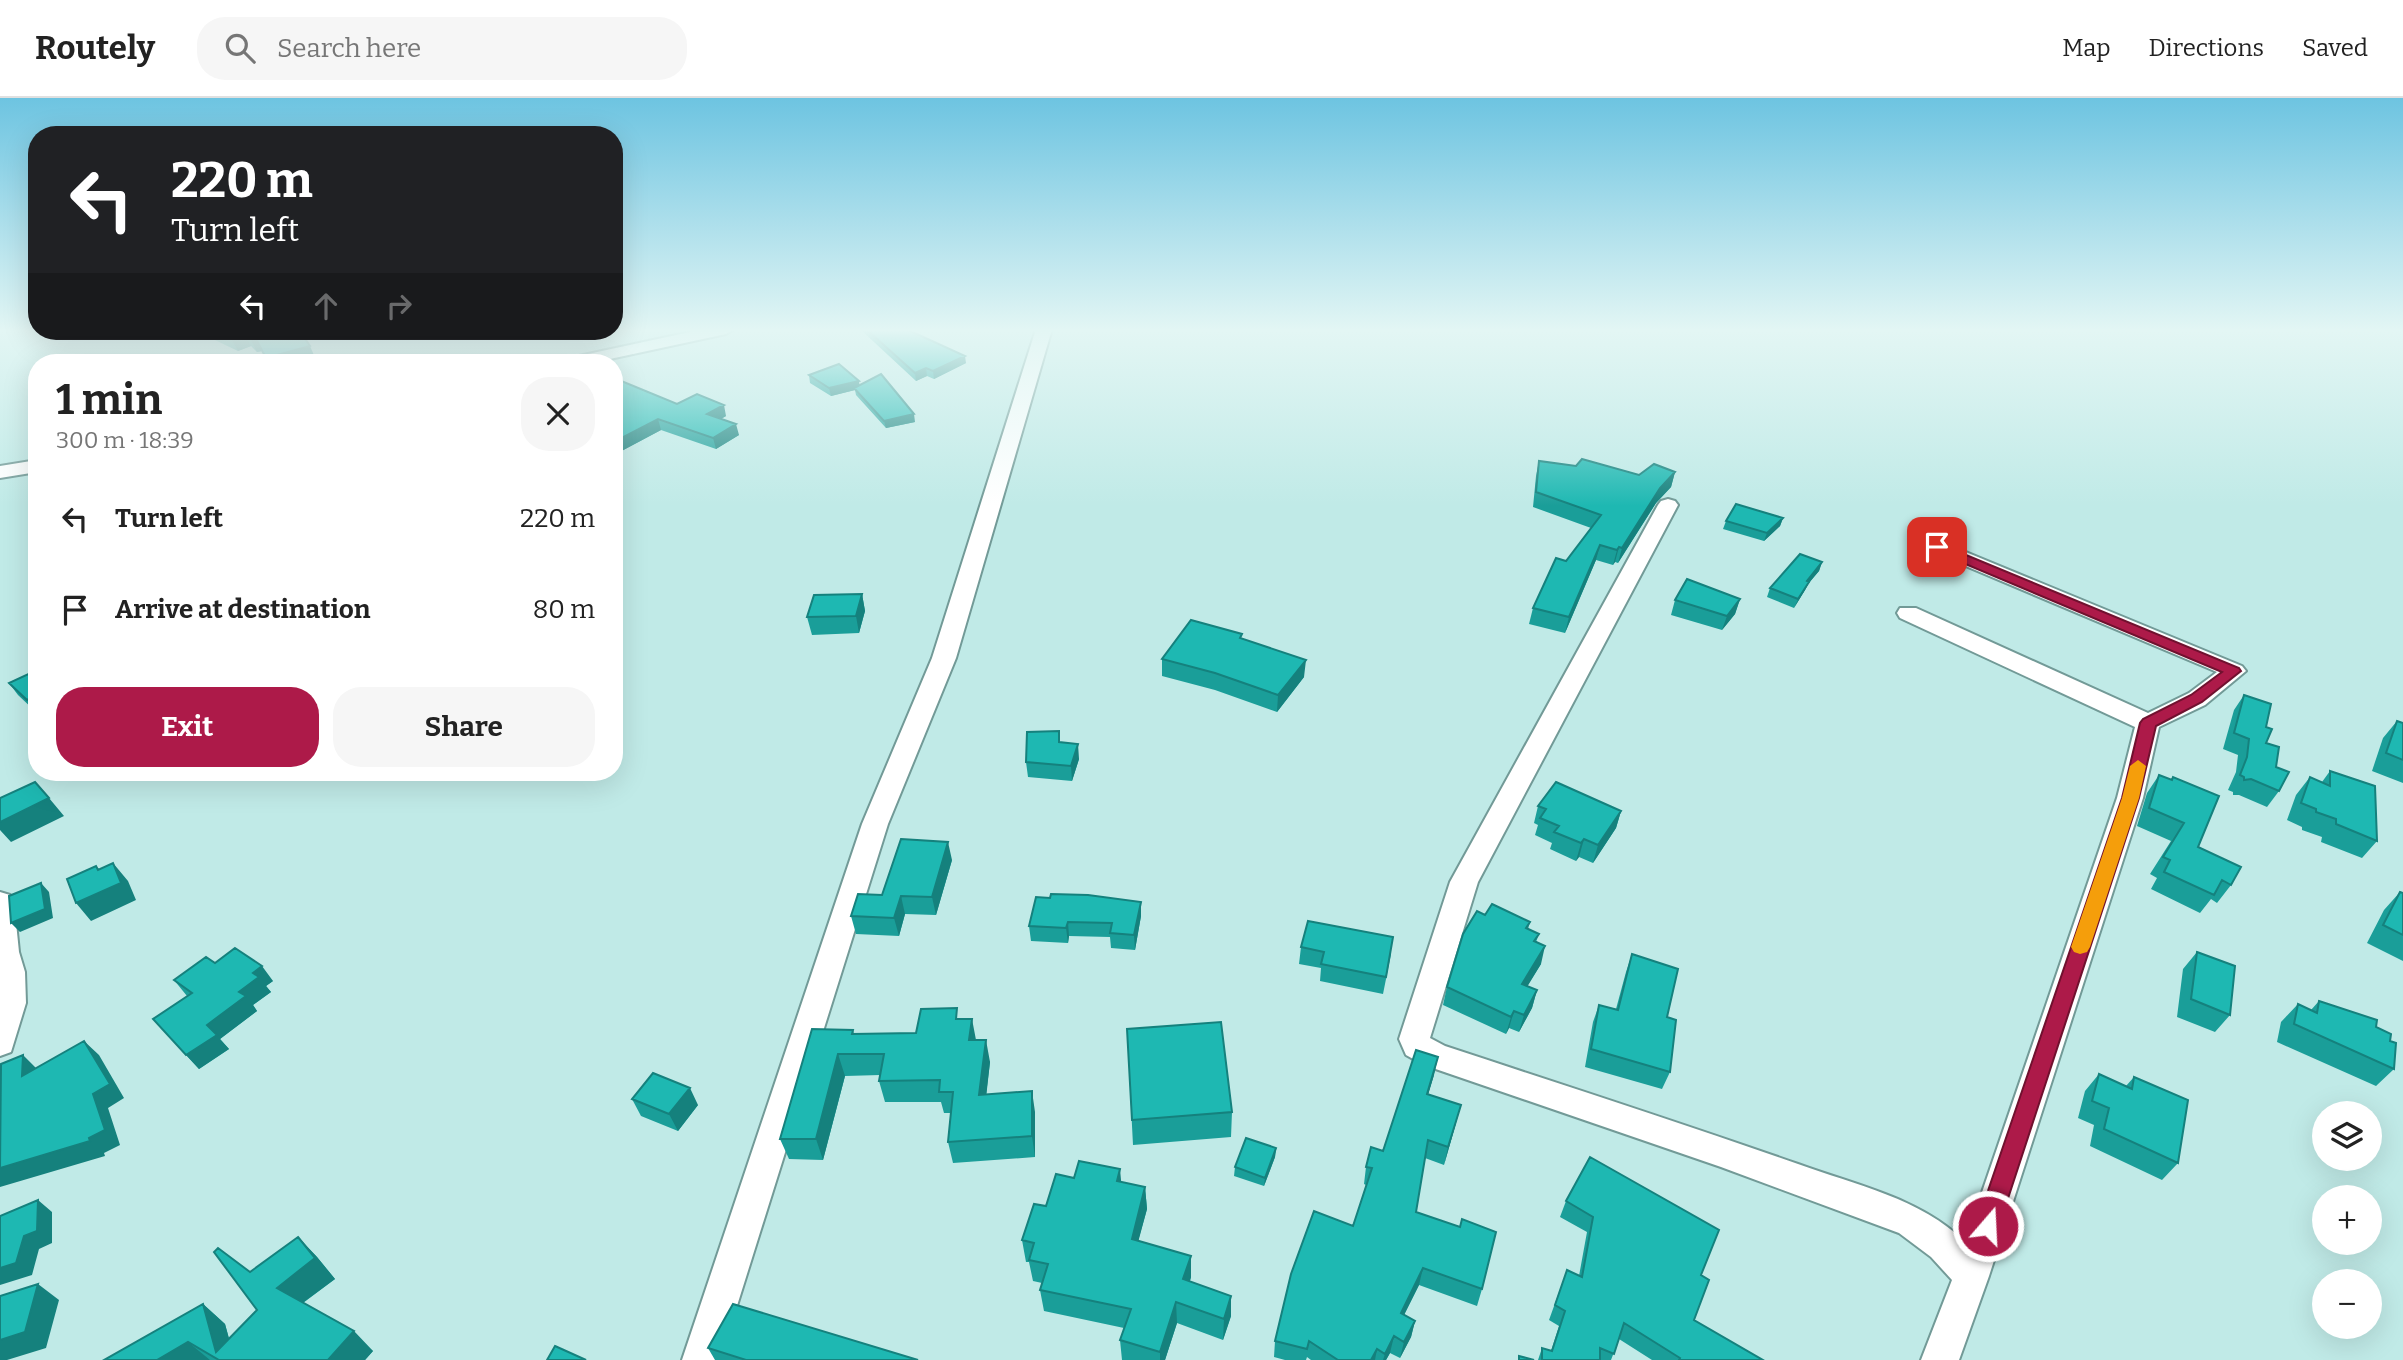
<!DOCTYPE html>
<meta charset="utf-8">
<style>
:root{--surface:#fff;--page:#f6f6f6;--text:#222;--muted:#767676;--line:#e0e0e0;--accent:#ad1a49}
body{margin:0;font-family:Bitter,serif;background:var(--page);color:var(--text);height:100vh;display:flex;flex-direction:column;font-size:26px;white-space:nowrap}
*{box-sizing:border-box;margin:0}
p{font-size:23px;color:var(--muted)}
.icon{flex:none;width:38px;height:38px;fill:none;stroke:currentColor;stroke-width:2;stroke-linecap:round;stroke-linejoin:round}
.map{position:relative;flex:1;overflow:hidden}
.details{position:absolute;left:28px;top:256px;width:595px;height:427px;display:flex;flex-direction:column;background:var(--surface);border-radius:28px;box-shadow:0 7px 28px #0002}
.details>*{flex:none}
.guide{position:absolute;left:28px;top:28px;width:595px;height:214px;border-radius:28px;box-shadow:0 7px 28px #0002;background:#202124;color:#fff;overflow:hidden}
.buttons{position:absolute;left:2312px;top:1003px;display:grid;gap:14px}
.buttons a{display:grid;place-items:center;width:70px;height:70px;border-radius:50%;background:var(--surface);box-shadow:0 7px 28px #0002;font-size:35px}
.pin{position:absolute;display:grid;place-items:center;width:60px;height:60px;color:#fff;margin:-30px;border-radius:14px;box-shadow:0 4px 10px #0006}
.me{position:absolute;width:77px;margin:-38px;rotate:19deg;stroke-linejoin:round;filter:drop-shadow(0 0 5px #0008)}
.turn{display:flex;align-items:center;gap:24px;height:147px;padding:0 28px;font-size:32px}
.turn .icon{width:91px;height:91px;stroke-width:2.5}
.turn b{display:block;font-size:49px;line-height:60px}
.lanes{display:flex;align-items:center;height:66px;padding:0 28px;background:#0003;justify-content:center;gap:35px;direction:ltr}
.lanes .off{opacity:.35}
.round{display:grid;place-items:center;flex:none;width:74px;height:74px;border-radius:28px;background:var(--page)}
.summary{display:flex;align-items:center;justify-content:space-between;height:119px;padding:0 28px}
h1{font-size:42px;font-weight:700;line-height:52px}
.button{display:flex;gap:14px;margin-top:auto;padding:14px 28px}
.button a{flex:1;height:80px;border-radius:28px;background:var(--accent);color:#fff;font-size:28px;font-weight:700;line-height:80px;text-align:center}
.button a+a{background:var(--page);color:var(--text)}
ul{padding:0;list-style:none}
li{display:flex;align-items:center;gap:21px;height:91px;padding:0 28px}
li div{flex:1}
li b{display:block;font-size:26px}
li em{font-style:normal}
header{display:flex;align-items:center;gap:42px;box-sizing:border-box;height:98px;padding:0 35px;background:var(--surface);border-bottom:2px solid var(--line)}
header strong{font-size:33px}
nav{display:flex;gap:38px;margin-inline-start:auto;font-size:24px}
.search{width:490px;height:63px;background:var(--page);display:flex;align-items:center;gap:18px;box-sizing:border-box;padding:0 24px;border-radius:28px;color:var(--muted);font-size:26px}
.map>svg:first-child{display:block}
</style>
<header>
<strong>Routely</strong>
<div class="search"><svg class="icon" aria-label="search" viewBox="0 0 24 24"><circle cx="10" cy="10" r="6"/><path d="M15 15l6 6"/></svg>Search here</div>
<nav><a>Map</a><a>Directions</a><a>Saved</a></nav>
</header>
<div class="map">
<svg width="2403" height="1262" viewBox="0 0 2403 1262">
<rect width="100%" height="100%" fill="#c0eae7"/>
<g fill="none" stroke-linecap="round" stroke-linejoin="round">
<g stroke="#729a97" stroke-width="4">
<path id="minor" d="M704,231H734L726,236L596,264H566L574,259Z
M1036,231H1052L956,560L888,726L720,1262H682L862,726L932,560Z
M37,362V374L0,380V368Z
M1668,401L1675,403L1678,407L1478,784L1430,940L1445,948C1563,987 1681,1025 1798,1066C1855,1087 1921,1100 1965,1144L2117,700L2135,629L1900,520L1897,515L1900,510H1916L2148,615L2189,595L2217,574L1930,453L1927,449L1930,445H1944L2242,568L2246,573L2205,607L2159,629L2143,700L1989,1178L1959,1262H1921L1952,1182L1931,1159L1899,1135L1721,1069L1424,967L1406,957L1399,941L1450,784L1658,407L1661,403Z
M0,794L10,797L14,805L19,854L25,874L26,905L11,954L0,958Z"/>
</g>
<use href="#minor" fill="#fff" fill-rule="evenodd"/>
</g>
<path fill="#1a9e99" d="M860,231H912V234L966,265L934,281L927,278L916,283Z
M196,233H300L316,262L308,264H268L262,253L257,254L251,248L238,253Z
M809,277L859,283V287L915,324L886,330L856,297L855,292L831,298L810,285Z
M614,280L677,306L726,318L721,321L739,337L716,351L661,332L614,357Z
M1539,363L1639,377L1675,374L1671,389L1656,405L1618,465L1615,464L1613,467L1596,462L1565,535L1529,526L1533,510L1591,430L1533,409L1536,378Z
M1783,420L1780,428L1764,443L1723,431L1726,423Z
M1822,464L1819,473L1808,486L1805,492L1794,510L1767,499L1770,490Z
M862,496L865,513L859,535L812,537L807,519Z
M1740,501L1735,516L1722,532L1671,517L1675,502Z
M1162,561L1304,579L1277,614L1215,592L1162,578Z
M37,572L36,614L18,597L9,585Z
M2244,597L2266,629V645L2276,669L2279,693L2267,709L2239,697H2233V694L2228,692L2236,674L2238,657L2223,651L2234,612Z
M2397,623L2403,625V685L2372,673L2383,640Z
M1059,633L1060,644L1079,661L1072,683L1028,679L1026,664Z
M2330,673L2377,743L2362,760L2321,744L2322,739L2302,732V729L2287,722L2296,697L2310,679L2322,684Z
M2159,677L2198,749L2231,787L2217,805L2211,801L2200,815L2151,791L2157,780L2150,776L2171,743L2137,728L2147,695Z
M1538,708L1621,713L1616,730L1593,765L1579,759L1576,763L1550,751L1552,745L1535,737L1538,727L1534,725Z
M952,762L936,817L905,816L899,838L856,836L851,818L882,797Z
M2400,794L2403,795V863L2367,845L2384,812Z
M1141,804V818L1135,852L1111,850L1110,839L1069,838L1068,845L1031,843L1029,828Z
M1485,817L1530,824L1528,831L1539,836L1536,844L1541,866L1527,888L1537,892L1532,910L1519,934L1509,930L1506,936L1443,907L1447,889Z
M1301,849L1391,856L1383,896L1320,883L1321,870L1299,866Z
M2197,854L2230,917L2215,934L2177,919L2183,871Z
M1632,856L1670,974L1662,991L1585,969L1593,924L1599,907L1616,911L1626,874Z
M215,865L273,883L266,888L271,894L253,907L257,913L220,941L229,951L199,971L153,921L187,898L174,882Z
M2319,903L2376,929L2390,943L2394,971L2376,988L2277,944L2281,924L2298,906L2311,912Z
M960,921L976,942L990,964L986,997L1035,1014V1059L953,1065L948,1044L951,1015H944L941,1004H885L879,983L880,977L845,978L823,1062L789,1061L780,1041L853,932L854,936L916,935Z
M1127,931L1232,1014L1231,1039L1133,1047Z
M2099,976L2126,988L2134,979L2178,1065L2162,1082L2090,1048L2094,1027L2078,1020L2085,993Z
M1434,977L1428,996L1456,1025L1444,1067L1425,1060L1416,1114L1482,1191L1477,1208L1419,1187L1404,1217L1415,1223L1411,1239L1400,1260L1390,1255L1386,1262H1311L1307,1259L1306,1262H1285L1274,1259L1275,1243L1353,1128L1366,1087L1364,1086L1366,1069L1383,1053Z
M632,1001L698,1007L678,1033L641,1018Z
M1276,1050L1275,1059L1264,1088L1234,1078L1235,1069Z
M1074,1080L1121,1084L1145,1089L1147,1111L1138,1143L1191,1158V1179L1190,1183L1231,1218L1223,1242L1177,1225L1165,1262H1122L1120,1242L1124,1230L1044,1213L1040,1192L1042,1185L1033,1183L1029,1164H1026L1022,1142L1046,1108Z
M1566,1103L1701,1177L1694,1222L1763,1262H1652L1619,1241L1611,1262H1538L1542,1250L1551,1253L1559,1228L1549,1222L1567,1172L1579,1178L1587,1134L1560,1119Z
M298,1139L317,1159L335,1181L303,1205L373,1253L365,1262H104L203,1206L225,1226L229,1241L257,1212L250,1174Z
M708,1250L918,1262H715Z"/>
<path fill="#15817d" d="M244,235L251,248L238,253L231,240Z
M255,239L262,253L257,254L250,240Z
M310,248L316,262L308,264H269L266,260Z
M965,258L966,265L934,281L933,273Z
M926,270L927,278L916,283L915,275Z
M859,283L860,291L854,290L855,292L831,298L829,290Z
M724,307L726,318L710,327L707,316Z
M914,316L915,324L886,330L884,323Z
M658,321L661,332L614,357V344Z
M736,326L739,337L716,351L713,340Z
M1675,374L1671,389L1656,405L1618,465L1622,450L1660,390Z
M1783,420L1780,428L1764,443L1767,435Z
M1600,447L1596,462L1565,535L1569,519Z
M1619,449L1615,464L1613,467L1617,452Z
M1822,464L1819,473L1808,486L1805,492L1794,510L1807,483Z
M862,496L865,513L859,535L856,518Z
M1740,501L1735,516L1722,532L1727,518Z
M1306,562L1304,579L1277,614L1278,597Z
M37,597V614H36L27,602Z
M1078,646L1079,661L1072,683L1071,668Z
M209,674H228L214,681Z
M49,700L64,718L11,744L0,732V724Z
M1621,713L1616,730L1593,765L1598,747Z
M1584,741L1579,759L1576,763L1581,745Z
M948,744L952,762L936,817L932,799Z
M113,765L128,783L136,802L91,823L76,805L98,772L96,768L111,785Z
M41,785L49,794L53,820L20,834L11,825Z
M901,798L905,816L899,838L894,820Z
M1141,804V818L1135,852L1134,837Z
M1068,824L1069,838L1068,845L1066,830Z
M1545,848L1541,866L1518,904L1522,886Z
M262,868L273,883L266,888L271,894L253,907L257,913L220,941L229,951L199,971L186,957L207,927L253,875Z
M1537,892L1532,910L1519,934L1524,917Z
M1514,913L1509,930L1506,936L1511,919Z
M972,921L976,942H969Z
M986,942L990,964L984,1018L979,997Z
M84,943L99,957L124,1000L108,1010L120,1047L104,1055L105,1058L0,1089V1070L89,1040L93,996Z
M838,956L845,978L823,1062L816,1041Z
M23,957L38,972L22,978Z
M1438,959L1434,977L1423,1014L1427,996Z
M690,990L698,1007L678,1033L669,1016Z
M1032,993L1035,1014V1059L1032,1038Z
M1461,1007L1456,1025L1444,1067L1448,1049Z
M1276,1050L1275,1059L1264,1088L1265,1080Z
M1120,1071L1122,1093L1117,1083Z
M1145,1089L1147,1111L1133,1163L1132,1141Z
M38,1102L52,1114V1145L39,1151L32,1177L0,1187V1170L24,1138Z
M298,1139L317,1159L335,1181L297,1209L277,1190Z
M1191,1158V1179L1184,1202L1183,1181Z
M1423,1170L1419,1187L1397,1231L1401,1215Z
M38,1186L59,1202L46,1250L7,1262H0V1242Z
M1231,1198V1218L1223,1242L1224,1221Z
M1176,1204L1177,1225L1165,1262H1160V1254Z
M203,1206L225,1226L235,1262L216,1254Z
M1415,1223L1411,1239L1400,1260L1404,1244Z
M354,1233L373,1253L365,1262H328Z
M1394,1238L1390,1255L1386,1262H1383L1385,1256Z
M188,1244L210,1262H157Z
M1377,1251L1375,1262H1371Z"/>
<path fill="#1eb8b2" stroke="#15817d" stroke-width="2" d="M866,231H912L908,232L965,258L933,273L926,270L915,275Z
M216,233H300L310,248L266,260L255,239L250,240L244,235L231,240Z
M586,259L591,264H568Z
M839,266L859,283L829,290L809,277Z
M881,276L914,316L884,323L854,290Z
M614,280L677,306L697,296L724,307L707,316L736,326L713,340L658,321L614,344Z
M1582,361L1639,377L1654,366L1675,374L1660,390L1622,450L1619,449L1617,452L1600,447L1569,519L1533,510L1556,460L1566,463L1601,417L1536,394L1539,363L1576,368Z
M1736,406L1783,420L1767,435L1726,423Z
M1800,456L1822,464L1807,483L1809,484L1798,501L1770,490Z
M1687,481L1740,501L1727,518L1675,502Z
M862,496L856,518L807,519L814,497Z
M1191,522L1242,536L1240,540L1306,562L1278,597L1215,575L1162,561Z
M37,572V597L27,602L9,585Z
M2244,597L2271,606L2266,629L2272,631L2266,645L2279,649L2276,669L2289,674L2279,693L2251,681L2244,682V679L2240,677L2247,659L2249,641L2234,635Z
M2397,623L2403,625V662L2386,655Z
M1059,633V644L1078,646L1071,668L1026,664L1027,634Z
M2330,673L2375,688L2377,743L2336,726V721L2316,714V711L2301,705L2310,679L2330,688Z
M2159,677L2172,682L2173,679L2219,698L2198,749L2241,769L2231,787L2222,782L2214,797L2164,774L2170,762L2163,759L2184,725L2149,710Z
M35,684L49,700L0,724V700Z
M1556,684L1621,713L1598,747L1584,741L1581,745L1554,734L1559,728L1540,720L1546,711L1538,708Z
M901,741L948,744L932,799L901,798L894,820L851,818L858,796L882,797Z
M113,765L121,785L76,805L67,781L96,768L98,772Z
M41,785L45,811L11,825L9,798Z
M2400,794L2403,795V837L2383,827Z
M1051,796L1088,797L1141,804L1134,837L1110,835L1112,825L1068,824L1066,830L1029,828L1036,799L1050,800Z
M1492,806L1530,824L1526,830L1539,836L1534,843L1545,848L1522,886L1537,892L1524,917L1514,913L1511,919L1447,889L1463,836L1477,813L1485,817Z
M1308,823L1393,839L1386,879L1321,866L1324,854L1301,849Z
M235,850L262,868L253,875L259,879L239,894L246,898L207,927L217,937L186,957L153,921L192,895L174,882L206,859L215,865Z
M2197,854L2235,868L2230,917L2191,901Z
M1632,856L1678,871L1667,919L1676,922L1670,974L1591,951L1599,907L1618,912Z
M2319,903L2377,922L2376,929L2391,936L2390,943L2396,945L2394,971L2294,926L2298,906L2317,915Z
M957,910L956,921H972L969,942H986L979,997L1032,993V1038L948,1044L953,994H939L940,982L879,983L884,956H838L816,1041H780L812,931L853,932L852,936L916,935L921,911Z
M1221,924L1232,1014L1132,1022L1127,931Z
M84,943L110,986L93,996L105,1032L89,1040L90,1043L0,1070L1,966L23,957L22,978Z
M1416,952L1438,959L1427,996L1461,1007L1448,1049L1428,1042L1416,1114L1460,1129L1462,1121L1496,1134L1482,1191L1423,1170L1401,1215L1415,1223L1404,1244L1394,1238L1385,1256L1377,1251L1371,1262H1338L1309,1243L1307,1251L1275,1243L1291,1176L1314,1113L1353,1128L1372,1070L1366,1069L1371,1049L1383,1053Z
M653,975L690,990L669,1016L632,1001Z
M2099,976L2132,991L2134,979L2188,1002L2178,1065L2104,1031L2109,1010L2092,1003Z
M1246,1040L1276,1050L1265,1080L1235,1069Z
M1590,1059L1719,1132L1701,1177L1709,1182L1694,1222L1763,1262H1679L1680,1260L1624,1225L1614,1256L1600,1250V1262H1542V1250L1552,1253L1565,1213L1555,1207L1567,1172L1582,1179L1593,1119L1566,1103Z
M1079,1063L1120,1071L1117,1083L1145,1089L1132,1141L1191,1158L1183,1181L1231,1198L1224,1221L1176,1204L1160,1254L1120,1242L1131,1211L1040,1192L1048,1166L1029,1162L1034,1145L1022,1142L1034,1106L1046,1108L1056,1076L1074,1080Z
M38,1102L37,1133L24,1138L16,1165L0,1170V1118Z
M298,1139L315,1160L277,1190L354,1233L328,1262H219L188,1244L157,1262H104L203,1206L216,1254L257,1212L214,1154L218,1150L250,1174Z
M38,1186L25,1234L0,1242V1198Z
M733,1206L918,1262H746L708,1250Z
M555,1248L586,1262H547Z
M1519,1258L1534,1262H1519Z"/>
<linearGradient id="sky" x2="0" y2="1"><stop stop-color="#6dc4e1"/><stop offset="0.57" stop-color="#e3f6f4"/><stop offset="1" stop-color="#e3f6f4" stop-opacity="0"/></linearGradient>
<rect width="2403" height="408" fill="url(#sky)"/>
<path fill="#ad1a49" stroke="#70112f" stroke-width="2" d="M1937,445L2239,570L2241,573L2202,604L2156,628L2139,700L1999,1128L1996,1135L1988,1139L1980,1135L1976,1128L2122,700L2140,625L2143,621L2191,597L2222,574L1932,452L1930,449Z"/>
<path fill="#f59e0b" d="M2138,662L2146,668L2139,700L2090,849L2087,854L2080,856L2074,854L2071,849L2122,700L2130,668Z"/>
</svg>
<div class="buttons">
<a><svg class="icon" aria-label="layers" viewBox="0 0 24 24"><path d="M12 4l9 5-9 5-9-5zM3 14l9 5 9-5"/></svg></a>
<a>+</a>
<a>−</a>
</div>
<div class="pin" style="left:1937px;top:449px;background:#d93025"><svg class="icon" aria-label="arrive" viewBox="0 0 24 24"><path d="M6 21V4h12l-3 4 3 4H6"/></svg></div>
<svg class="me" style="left:1988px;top:1128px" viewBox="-20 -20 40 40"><circle r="17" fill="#ad1a49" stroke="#fff" stroke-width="3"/><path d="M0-11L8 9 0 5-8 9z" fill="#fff"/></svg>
<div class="guide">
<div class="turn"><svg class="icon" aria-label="left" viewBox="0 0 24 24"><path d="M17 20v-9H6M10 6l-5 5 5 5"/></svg><div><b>220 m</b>Turn left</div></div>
<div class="lanes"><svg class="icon" aria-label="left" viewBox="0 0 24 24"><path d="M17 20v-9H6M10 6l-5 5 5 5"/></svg><svg class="icon off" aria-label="ahead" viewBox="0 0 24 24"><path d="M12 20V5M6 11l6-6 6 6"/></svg><svg class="icon off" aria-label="right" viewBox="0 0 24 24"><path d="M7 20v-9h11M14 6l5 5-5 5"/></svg></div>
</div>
<section class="details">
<div class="summary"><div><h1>1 min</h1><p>300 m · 18:39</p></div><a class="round"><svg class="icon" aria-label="close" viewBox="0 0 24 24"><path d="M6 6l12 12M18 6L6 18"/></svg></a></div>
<ul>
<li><svg class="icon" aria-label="left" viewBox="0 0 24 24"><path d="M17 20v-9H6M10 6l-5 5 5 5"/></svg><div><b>Turn left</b></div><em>220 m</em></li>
<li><svg class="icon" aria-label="arrive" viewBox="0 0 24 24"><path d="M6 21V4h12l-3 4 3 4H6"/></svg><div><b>Arrive at destination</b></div><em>80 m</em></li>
</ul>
<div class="button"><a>Exit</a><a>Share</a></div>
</section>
</div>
